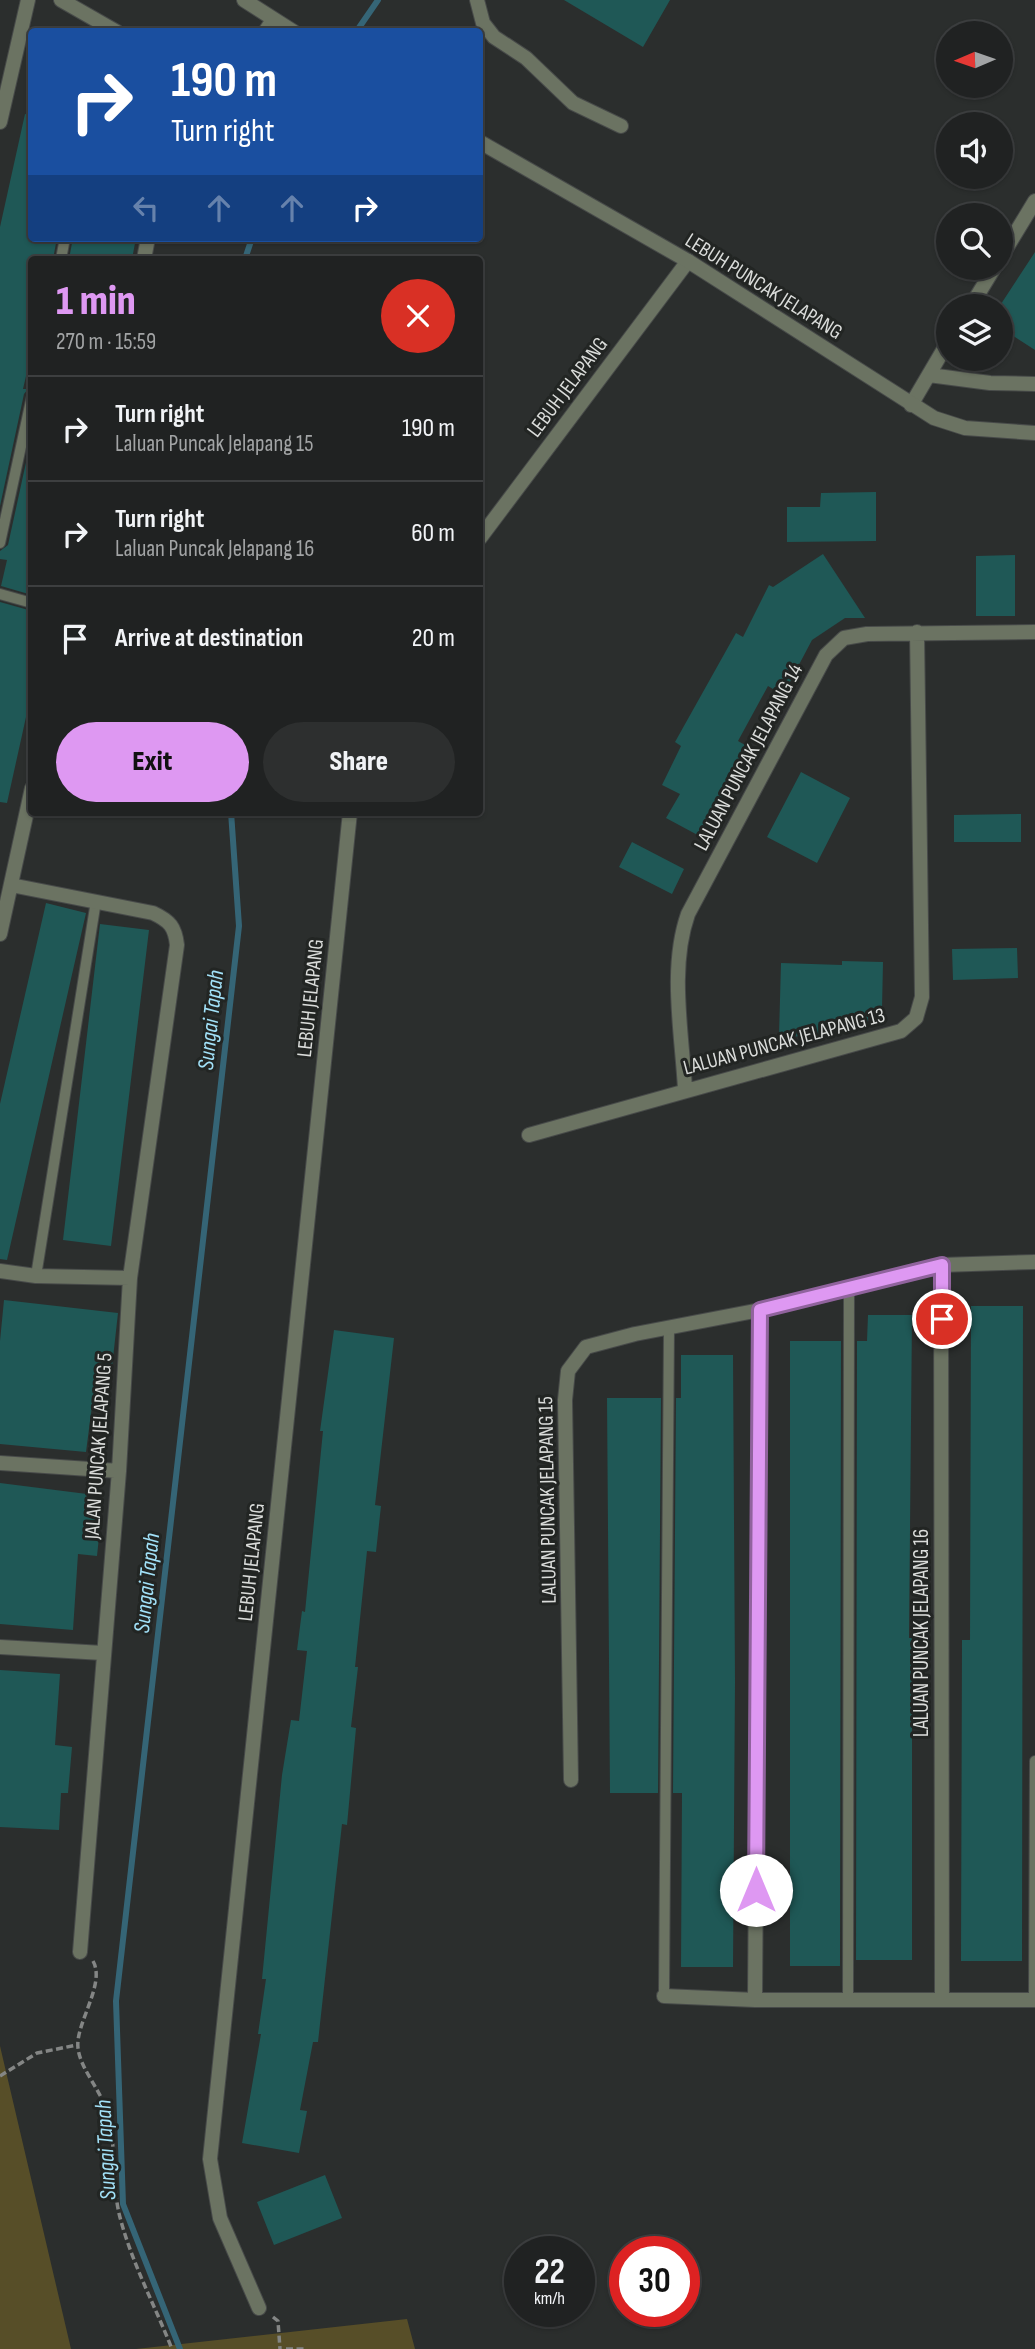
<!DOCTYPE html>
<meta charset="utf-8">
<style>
:root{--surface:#202222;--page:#2d2f2f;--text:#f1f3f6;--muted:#a2a4a5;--line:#3d3f40;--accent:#de98f2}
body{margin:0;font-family:"Sofia Sans Condensed",sans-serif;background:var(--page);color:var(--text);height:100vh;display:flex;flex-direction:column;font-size:26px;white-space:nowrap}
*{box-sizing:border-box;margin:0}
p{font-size:23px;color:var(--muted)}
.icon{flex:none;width:38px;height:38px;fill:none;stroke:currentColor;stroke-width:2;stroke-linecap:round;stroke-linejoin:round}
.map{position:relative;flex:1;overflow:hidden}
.details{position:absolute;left:28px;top:256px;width:455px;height:560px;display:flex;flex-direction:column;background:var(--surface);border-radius:7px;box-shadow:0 2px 5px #0004,0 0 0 2px var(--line)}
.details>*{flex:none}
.hud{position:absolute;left:28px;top:28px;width:455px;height:214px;border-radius:7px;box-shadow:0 2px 5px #0004,0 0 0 2px var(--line);background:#1a4fa0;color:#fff;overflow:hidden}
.needle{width:46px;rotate:268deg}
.fabs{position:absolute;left:936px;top:21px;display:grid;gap:14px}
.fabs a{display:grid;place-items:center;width:77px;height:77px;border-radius:50%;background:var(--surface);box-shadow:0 2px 5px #0004,0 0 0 2px var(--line);font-size:35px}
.speed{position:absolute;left:504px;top:2236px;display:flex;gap:14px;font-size:35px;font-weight:700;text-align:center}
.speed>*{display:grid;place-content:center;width:91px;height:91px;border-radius:50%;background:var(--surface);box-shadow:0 2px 5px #0004,0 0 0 2px var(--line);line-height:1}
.speed small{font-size:18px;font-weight:400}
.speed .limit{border:10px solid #d22;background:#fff;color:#111}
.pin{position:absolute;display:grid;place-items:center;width:60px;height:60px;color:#fff;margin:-30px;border:4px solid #fff;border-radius:50%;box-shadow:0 2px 7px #0007}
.me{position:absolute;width:77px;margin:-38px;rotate:0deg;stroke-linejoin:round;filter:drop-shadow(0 0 5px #0008)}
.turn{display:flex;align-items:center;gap:24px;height:147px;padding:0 28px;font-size:32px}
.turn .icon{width:91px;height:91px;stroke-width:2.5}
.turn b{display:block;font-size:49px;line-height:60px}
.lanes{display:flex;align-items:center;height:66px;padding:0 28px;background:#0003;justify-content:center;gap:35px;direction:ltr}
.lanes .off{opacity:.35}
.round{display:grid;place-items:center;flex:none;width:74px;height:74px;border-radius:37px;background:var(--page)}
.overview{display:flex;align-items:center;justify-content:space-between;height:119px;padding:0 28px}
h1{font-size:42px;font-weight:800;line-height:52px;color:var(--accent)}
.primary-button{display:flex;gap:14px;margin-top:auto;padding:14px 28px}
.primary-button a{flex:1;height:80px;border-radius:42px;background:var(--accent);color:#111;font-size:28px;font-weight:800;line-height:80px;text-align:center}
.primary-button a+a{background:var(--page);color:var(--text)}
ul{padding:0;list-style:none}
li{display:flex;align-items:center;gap:21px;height:105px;padding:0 28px;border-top:2px solid var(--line)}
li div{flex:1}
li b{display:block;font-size:26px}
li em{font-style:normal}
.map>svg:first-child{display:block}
</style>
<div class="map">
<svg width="1035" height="2349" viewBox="0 0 1035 2349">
<rect width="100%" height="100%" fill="#2b2e2d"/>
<path fill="#574e28" d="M0,2046L71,2349H0Z
M407,2319L415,2349H136Z"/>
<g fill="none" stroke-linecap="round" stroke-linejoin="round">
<path stroke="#356576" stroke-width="6" d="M356,32L378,0
M245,259L252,238
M180,2349L123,2204L116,2001L239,926L231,812"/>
</g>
<path fill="#1f5856" d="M564,0H670L643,47Z
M25,114L32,115V238H57L53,259H32V351L23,389H28L24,394L0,506V227Z
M73,238H136L132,259H69Z
M1035,252V350L1001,328V304Z
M32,435V595L1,586L7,560L0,559V551L8,545Z
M876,492V541L787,542V507H820L821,493Z
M823,554L865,618H845L812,640L783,695L768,686L738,741L754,750L739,777L733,774L710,822L713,824L705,839L666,818L680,794L662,785L681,746L675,742L736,633L743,637L769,585L773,587Z
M1015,555V616H976V556Z
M0,602L32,611V690L7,803L0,802Z
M801,772L850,798L817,863L767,837Z
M1021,814V842H954V815Z
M632,842L684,869L672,894L619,867Z
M46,903L86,913L7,1260L0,1259V1104Z
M100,924L149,930L111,1246L63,1240Z
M1017,948L1018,978L953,980L952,949Z
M842,961L883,962L882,1009H868V1023L821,1022V1037L779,1036L781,963L842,965Z
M4,1300L118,1313L111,1376L96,1375L86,1452L0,1444V1341Z
M971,1306H1023L1022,1961H961L962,1640H970Z
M868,1315H912L909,1638H912V1960H856L857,1341H867Z
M334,1330L394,1338L375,1505L381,1506L376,1552L367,1551L355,1667H358L351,1727L356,1728L347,1825L342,1824L318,2042H313L300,2110L307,2111L299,2153L242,2143L261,2034H258L266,1979H262L282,1775L291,1720L299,1721L307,1651L297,1650L302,1611L305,1612L323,1431H320Z
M790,1341H841L840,1966H790Z
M681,1355H733L735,1682L733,1967H681L682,1793H673L676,1398H681Z
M607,1398H661L658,1793H610Z
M0,1483L87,1494L85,1516L101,1518L97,1556L78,1554L73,1630L0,1624Z
M0,1670L60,1674L55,1745L72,1747L68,1793H61L59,1830L0,1827Z
M325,2175L342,2218L274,2245L257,2202Z"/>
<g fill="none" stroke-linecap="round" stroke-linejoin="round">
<g stroke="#474a49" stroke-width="12">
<path id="service" d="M61,259L65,238
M0,543L32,396
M0,594L32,603
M36,1276L96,901
M664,1996L669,1328
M1034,2000L1035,1761
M848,2001L849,1286"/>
</g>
<g stroke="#474a49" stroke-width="16">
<path id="minor" d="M61,0L117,32
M477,0L483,23L494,37L526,58L573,103L621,126
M265,32L273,20
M0,122L28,0
M1001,257L1035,201
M144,259L148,238
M971,306L994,268
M929,375L990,383L1035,384
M911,405L948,342
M480,538L688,261
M11,885L153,913C170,921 175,927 177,945L130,1278L119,1471L80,1952
M0,934L32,788
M685,1089C682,1033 669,968 688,914L826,655L844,638L867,634L1035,632
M529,1135L901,1031L916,1018L922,997L917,632
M941,1265L942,2000
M0,1271L36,1276L130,1278
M0,1463L119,1471
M0,1647L103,1653
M571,1780L565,1400L568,1371L586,1347L635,1334L760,1310L941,1265L1035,1262
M664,1996L755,2000H1035
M755,2000L760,1310
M259,2308L220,2218L210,2159L350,812"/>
</g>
<g stroke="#474a49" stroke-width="16">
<path id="tertiary" d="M244,0L294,32
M480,142L688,261L934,418L965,428L1035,433"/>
</g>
<path stroke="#848685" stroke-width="3.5" stroke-dasharray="7 3.5" stroke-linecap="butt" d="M93,1961C106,1984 75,2024 78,2048C80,2069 102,2091 108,2115C117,2149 111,2187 121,2221C133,2265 155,2306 172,2349
M0,2076L37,2053L77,2045
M273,2317L278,2321L280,2349
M286,2349H304"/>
<use href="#service" stroke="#6b7362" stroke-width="10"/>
<use href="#minor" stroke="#6b7362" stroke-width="14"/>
<use href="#tertiary" stroke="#6b7362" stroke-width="14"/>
</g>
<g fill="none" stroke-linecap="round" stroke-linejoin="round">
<g stroke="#90639d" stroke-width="18">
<path id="route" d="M756,1890L760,1310L942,1265V1319"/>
</g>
<use href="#route" stroke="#de98f2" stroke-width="12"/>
</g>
<g text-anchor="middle" stroke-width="6" stroke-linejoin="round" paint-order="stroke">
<g font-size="21" fill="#dadcda" stroke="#222523">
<text transform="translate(764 286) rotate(32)" y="7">LEBUH PUNCAK JELAPANG</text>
<text transform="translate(567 387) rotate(-53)" y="7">LEBUH JELAPANG</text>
<text transform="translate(748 757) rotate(-62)" y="7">LALUAN PUNCAK JELAPANG 14</text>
<text transform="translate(310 998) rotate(-84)" y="7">LEBUH JELAPANG</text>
<text transform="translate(784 1041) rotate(-15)" y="7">LALUAN PUNCAK JELAPANG 13</text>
<text transform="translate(98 1446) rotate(-86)" y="7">JALAN PUNCAK JELAPANG 5</text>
<text transform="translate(547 1500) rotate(-91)" y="7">LALUAN PUNCAK JELAPANG 15</text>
<text transform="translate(251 1562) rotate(-84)" y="7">LEBUH JELAPANG</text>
<text transform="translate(921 1633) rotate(-90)" y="7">LALUAN PUNCAK JELAPANG 16</text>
</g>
<g font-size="23" font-style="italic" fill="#a2e1f8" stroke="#222523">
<text transform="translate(210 1020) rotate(-84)" y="8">Sungai Tapah</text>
<text transform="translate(146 1583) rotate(-84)" y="8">Sungai Tapah</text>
<text transform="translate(105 2150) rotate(-93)" y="8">Sungai Tapah</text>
</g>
</g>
</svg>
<div class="fabs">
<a><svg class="needle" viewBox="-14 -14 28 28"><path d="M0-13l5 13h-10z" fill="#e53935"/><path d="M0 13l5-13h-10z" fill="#a2a4a5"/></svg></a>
<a><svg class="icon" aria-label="sound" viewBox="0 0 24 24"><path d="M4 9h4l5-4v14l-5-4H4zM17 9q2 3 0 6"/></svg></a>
<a><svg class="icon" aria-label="search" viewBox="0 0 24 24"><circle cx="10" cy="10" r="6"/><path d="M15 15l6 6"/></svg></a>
<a><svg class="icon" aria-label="layers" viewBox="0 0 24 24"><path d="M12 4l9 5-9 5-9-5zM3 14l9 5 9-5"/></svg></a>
</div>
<div class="speed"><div>22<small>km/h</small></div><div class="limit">30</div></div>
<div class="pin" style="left:942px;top:1319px;background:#d93025"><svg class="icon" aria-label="arrive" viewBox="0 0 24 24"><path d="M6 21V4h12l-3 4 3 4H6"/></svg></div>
<svg class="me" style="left:756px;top:1890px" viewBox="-20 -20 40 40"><circle r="19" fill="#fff"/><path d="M0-13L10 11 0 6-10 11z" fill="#de98f2"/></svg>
<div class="hud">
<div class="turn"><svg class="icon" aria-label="right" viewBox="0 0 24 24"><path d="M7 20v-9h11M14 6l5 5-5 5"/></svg><div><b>190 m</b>Turn right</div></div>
<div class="lanes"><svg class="icon off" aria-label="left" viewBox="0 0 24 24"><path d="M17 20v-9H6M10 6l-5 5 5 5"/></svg><svg class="icon off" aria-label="ahead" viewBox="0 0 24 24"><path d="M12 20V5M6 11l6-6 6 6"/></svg><svg class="icon off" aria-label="ahead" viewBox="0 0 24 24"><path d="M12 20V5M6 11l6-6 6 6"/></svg><svg class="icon" aria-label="right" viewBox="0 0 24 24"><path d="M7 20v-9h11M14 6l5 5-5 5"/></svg></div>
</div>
<section class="details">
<div class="overview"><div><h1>1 min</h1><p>270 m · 15:59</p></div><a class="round" style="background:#d93025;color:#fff"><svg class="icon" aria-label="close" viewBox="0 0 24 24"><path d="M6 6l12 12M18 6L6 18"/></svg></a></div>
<ul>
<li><svg class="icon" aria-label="right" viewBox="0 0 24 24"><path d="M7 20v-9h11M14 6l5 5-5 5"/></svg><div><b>Turn right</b><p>Laluan Puncak Jelapang 15</p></div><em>190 m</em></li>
<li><svg class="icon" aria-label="right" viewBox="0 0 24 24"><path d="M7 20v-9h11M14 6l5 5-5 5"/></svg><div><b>Turn right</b><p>Laluan Puncak Jelapang 16</p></div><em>60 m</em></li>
<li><svg class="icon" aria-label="arrive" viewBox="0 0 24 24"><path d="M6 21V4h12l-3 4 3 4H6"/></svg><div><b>Arrive at destination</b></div><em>20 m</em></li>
</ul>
<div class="primary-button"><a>Exit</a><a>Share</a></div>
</section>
</div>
